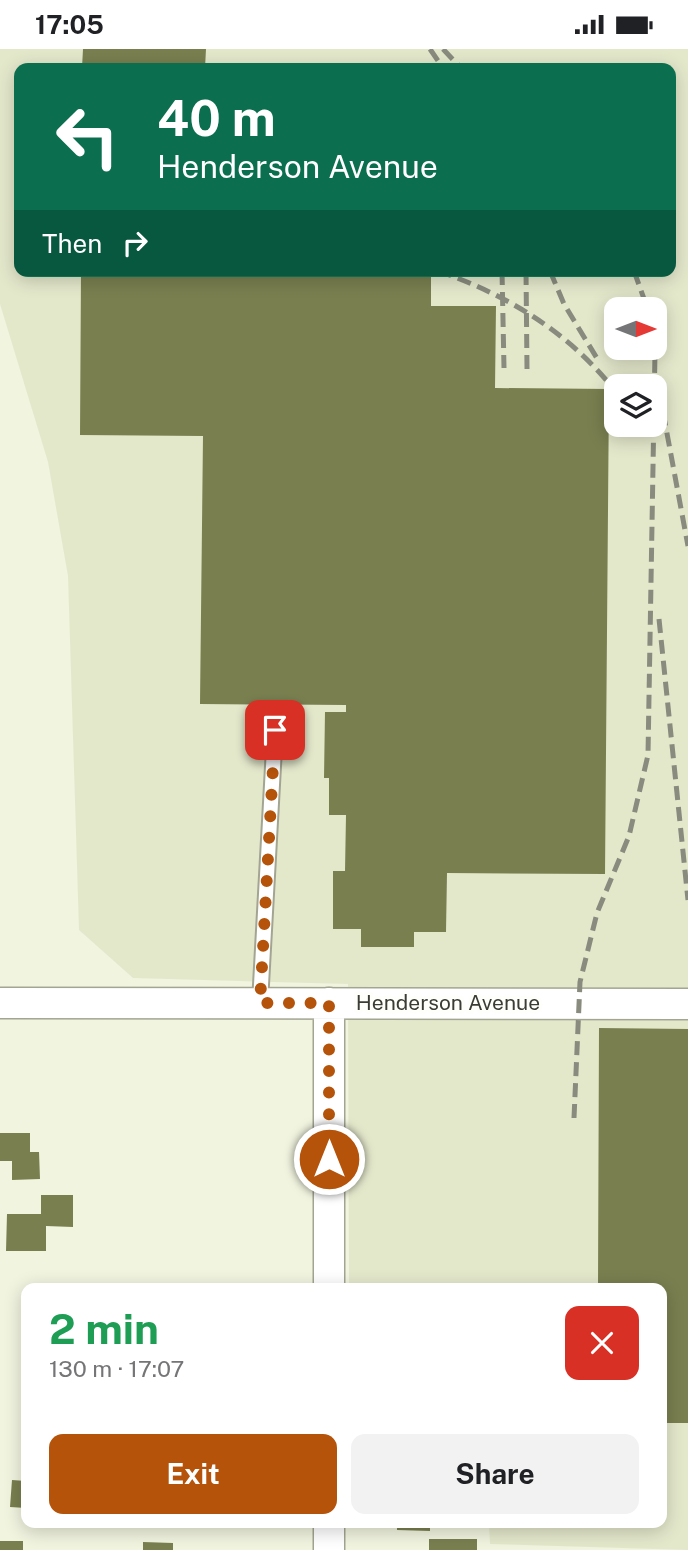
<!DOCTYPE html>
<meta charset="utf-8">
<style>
:root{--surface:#fff;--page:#f2f2f2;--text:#202124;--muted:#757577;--accent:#b45309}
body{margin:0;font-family:"Public Sans",sans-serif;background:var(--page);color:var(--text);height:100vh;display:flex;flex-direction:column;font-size:26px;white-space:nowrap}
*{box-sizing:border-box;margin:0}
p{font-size:23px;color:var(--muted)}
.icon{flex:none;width:38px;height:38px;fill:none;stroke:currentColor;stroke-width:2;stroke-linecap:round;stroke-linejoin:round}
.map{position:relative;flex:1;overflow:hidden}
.panel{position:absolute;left:21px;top:1234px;width:646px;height:245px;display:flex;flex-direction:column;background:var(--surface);border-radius:14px;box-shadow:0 4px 18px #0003}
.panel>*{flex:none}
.top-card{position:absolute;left:14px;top:14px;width:662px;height:214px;border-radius:14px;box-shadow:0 4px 18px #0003;background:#0b6e4f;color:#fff;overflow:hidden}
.needle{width:46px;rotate:90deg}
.tools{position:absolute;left:604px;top:248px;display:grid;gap:14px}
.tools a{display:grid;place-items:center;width:63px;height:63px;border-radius:14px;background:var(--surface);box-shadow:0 4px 18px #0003;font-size:35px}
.pin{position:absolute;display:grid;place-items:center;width:60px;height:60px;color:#fff;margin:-30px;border-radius:14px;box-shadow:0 4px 10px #0006}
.me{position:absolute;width:77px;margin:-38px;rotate:0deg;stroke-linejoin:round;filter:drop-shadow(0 0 5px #0008)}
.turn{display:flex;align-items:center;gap:24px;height:147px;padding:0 28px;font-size:32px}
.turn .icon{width:91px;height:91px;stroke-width:2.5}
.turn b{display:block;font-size:49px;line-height:60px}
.then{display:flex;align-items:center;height:66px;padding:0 28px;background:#0003;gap:14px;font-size:26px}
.round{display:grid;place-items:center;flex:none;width:74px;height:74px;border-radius:14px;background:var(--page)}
.summary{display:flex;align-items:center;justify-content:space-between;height:119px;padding:0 28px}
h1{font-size:42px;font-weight:700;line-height:52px;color:#1e9e55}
.cta{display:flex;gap:14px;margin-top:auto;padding:14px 28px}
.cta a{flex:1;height:80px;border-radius:14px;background:var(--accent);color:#fff;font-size:28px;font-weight:700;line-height:80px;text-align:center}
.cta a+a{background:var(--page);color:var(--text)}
.status{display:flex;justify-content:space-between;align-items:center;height:49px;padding:0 35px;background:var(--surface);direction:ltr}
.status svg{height:19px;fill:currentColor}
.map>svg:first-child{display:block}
</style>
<div class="status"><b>17:05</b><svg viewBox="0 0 49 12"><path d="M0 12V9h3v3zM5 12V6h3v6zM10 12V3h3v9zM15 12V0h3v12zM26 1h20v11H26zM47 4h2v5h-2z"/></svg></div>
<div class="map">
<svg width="688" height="1501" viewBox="0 0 688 1501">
<rect width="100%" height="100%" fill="#f1f4df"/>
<path fill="#e4e8cb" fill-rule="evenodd" d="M0,0H688V1501L490,1495L489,1474H662V1239H349L348,935L133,929L79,881L68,527L48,413L0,255ZM19,19H670V222H19ZM616,261H654V299H616ZM616,338H654V376H616Z"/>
<path fill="#7a7f50" d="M83,0H206L205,19H82Z
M81,222H431V257H496L495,339L609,340L605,825L447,824L446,883H414V898H361V880H333V822H345L346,766H329V729H324L325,663H346V656L200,655L203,387L80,386Z
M599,979L688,980V1374H662V1239H598Z
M0,1084H30V1103H39L40,1130L12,1131V1112H0Z
M41,1146H73V1178L46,1177V1202H6L7,1165H41Z
M12,1431L26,1432V1459L10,1458Z
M397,1474H430V1482L397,1481Z
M429,1490H477V1501H429Z
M0,1492H23V1501H0Z
M143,1493L173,1494V1501H143Z"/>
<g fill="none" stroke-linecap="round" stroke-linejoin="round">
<g stroke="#a3a592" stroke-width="18">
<path id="service" d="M260,954L275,681"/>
</g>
<g stroke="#a3a592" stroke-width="33">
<path id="minor" d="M0,954L686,955
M329,954V1239
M329,1474V1501"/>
</g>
<use href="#service" stroke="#fff" stroke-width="14"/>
<use href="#minor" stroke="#fff" stroke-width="30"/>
<path stroke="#898b7e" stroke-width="5" stroke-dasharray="14 7" stroke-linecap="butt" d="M430,0L443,19
M443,0L461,19
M438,222C508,246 570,284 616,343
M502,222L504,319
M526,222L527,320
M550,222L564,255L598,311
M634,222L648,261
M663,363L688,497
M659,570L688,851
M574,1069L580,933L597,864L629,787L648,706L655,303"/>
</g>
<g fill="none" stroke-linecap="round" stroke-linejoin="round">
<path stroke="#b45309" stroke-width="12" stroke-dasharray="0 21.6" d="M275,681L260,954H329V1110"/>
</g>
<g text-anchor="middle" stroke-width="7" stroke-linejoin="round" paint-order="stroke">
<g font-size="21" fill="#3b3c34" stroke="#fefffb">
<text x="448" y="961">Henderson Avenue</text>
</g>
</g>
</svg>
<div class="tools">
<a><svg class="needle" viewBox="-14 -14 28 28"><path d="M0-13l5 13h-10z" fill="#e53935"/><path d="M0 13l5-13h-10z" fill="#757577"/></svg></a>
<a><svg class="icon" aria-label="layers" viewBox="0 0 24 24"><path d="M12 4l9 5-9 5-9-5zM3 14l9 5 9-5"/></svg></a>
</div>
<div class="pin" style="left:275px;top:681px;background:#d93025"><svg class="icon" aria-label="arrive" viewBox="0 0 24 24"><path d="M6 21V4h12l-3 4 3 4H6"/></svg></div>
<svg class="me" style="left:329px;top:1110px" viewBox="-20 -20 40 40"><circle r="17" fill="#b45309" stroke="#fff" stroke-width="3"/><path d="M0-11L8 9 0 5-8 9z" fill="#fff"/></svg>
<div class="top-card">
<div class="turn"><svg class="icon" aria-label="left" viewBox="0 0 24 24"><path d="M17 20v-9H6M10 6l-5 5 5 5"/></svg><div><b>40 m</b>Henderson Avenue</div></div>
<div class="then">Then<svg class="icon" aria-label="right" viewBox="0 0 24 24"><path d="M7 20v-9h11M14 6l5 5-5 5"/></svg></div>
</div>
<section class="panel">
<div class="summary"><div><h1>2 min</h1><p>130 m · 17:07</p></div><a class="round" style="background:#d93025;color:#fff"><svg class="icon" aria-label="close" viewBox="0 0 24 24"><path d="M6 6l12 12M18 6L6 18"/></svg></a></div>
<div class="cta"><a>Exit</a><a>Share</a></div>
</section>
</div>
